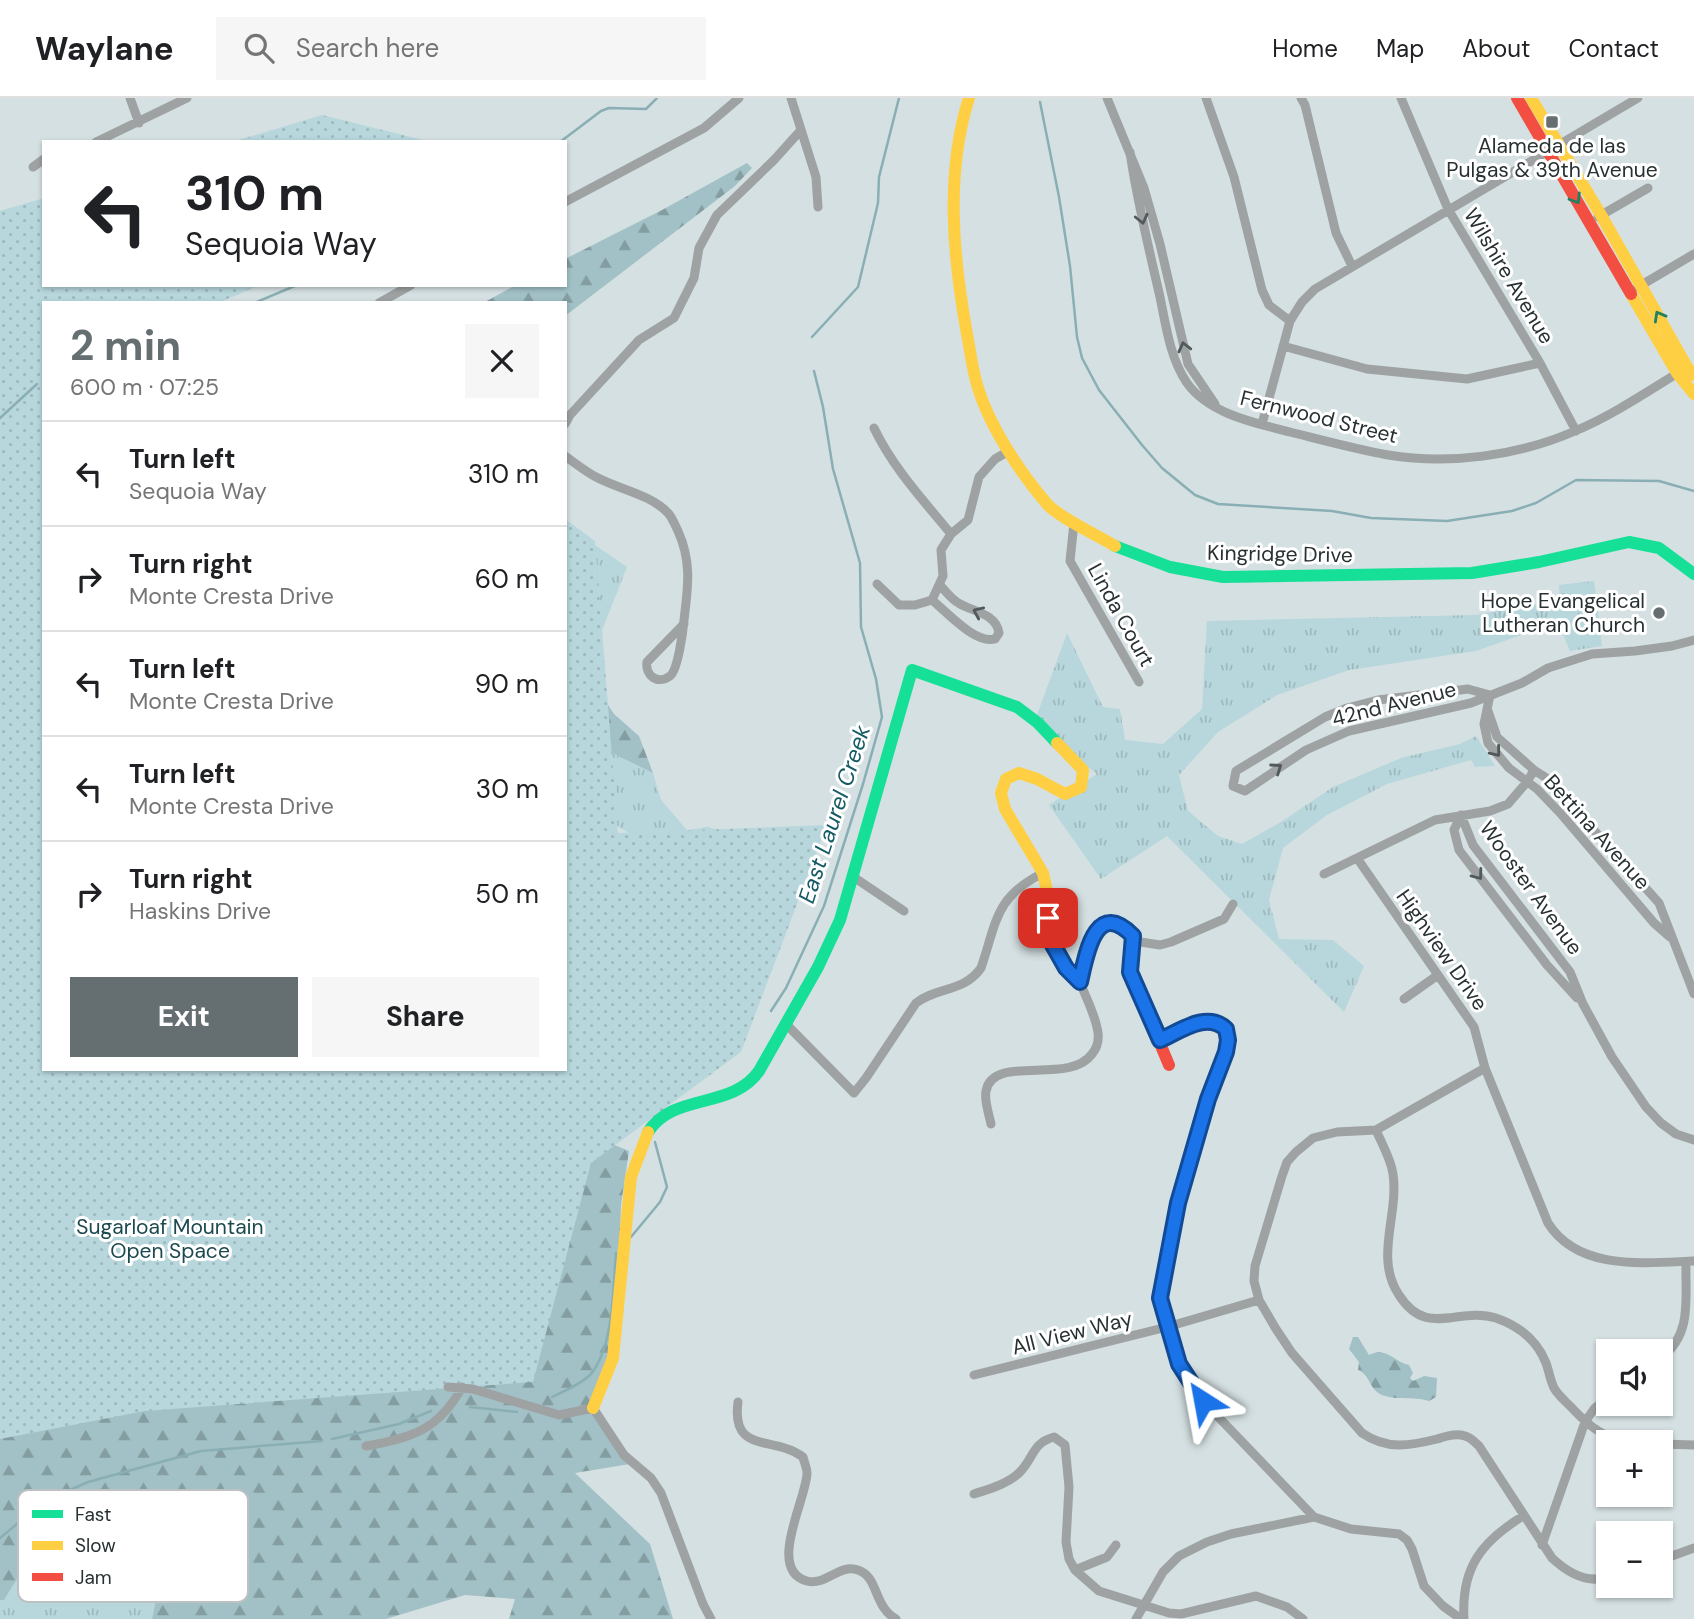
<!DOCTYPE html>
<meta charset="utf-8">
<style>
:root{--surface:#fff;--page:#f6f6f6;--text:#202124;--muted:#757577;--line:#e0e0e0;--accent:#656e70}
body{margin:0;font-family:"DM Sans",sans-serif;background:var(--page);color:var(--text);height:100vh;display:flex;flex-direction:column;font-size:26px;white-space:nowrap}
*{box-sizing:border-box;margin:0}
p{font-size:23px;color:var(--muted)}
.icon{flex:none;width:38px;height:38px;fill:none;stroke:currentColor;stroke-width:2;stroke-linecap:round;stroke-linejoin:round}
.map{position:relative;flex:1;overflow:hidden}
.sheet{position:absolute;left:42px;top:203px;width:525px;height:770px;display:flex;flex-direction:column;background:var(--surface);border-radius:0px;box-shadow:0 2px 5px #0004}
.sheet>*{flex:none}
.hud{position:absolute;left:42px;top:42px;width:525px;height:147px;border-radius:0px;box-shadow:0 2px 5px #0004;background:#fff;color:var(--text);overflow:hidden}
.fabs{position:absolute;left:1596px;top:1241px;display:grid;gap:14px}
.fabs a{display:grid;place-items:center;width:77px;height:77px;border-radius:0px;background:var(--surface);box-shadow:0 2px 5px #0004;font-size:35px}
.pin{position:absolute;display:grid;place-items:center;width:60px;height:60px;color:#fff;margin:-30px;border-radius:14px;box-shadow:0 4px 10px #0006}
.me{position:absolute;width:77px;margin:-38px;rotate:326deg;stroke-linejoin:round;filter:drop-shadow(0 0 5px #0008)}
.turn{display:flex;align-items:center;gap:24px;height:147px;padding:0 28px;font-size:32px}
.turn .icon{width:91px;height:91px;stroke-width:2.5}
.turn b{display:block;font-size:49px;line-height:60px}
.round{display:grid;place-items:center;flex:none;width:74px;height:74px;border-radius:0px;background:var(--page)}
.summary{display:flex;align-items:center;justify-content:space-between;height:119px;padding:0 28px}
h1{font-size:42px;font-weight:700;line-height:52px;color:var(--accent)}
.primary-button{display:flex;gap:14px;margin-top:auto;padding:14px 28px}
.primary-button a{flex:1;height:80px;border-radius:0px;background:var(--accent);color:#fff;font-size:28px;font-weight:700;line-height:80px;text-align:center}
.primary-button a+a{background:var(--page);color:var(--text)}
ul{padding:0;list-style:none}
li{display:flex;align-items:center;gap:21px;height:105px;padding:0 28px;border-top:2px solid var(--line)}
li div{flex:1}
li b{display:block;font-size:26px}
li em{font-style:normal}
header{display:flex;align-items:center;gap:42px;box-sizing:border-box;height:98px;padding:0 35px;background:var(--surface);border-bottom:2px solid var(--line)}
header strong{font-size:33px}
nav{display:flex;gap:38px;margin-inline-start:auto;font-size:24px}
.search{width:490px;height:63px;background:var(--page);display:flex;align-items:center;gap:18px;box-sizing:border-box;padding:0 24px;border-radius:0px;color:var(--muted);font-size:26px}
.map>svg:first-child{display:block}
</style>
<header>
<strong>Waylane</strong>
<div class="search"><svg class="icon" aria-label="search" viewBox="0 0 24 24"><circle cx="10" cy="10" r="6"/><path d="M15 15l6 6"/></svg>Search here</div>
<nav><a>Home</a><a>Map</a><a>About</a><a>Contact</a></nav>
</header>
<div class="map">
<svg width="1694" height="1521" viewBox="0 0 1694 1521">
<defs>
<pattern id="grass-tufts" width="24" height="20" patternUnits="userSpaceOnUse" patternTransform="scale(1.75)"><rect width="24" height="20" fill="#b7d7dc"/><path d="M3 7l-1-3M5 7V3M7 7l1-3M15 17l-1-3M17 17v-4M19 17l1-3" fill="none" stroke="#9db9bd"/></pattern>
<pattern id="forest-firs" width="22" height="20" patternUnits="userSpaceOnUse" patternTransform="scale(1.75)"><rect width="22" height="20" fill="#a1c1c6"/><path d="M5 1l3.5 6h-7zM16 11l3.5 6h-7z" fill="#839da1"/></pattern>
<pattern id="park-dots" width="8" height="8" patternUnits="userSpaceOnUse" patternTransform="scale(1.75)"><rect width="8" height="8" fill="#b7d7dc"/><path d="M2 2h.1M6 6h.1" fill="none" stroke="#9db9bd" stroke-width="1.8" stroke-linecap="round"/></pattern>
</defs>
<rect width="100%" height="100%" fill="#d5e0e2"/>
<path fill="url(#grass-tufts)" d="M592,445L627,469L586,573Z
M1594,483L1602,548L1570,553L1558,524L1476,553L1349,572L1277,597L1218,634L1179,677L1188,713L1218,738L1242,746L1281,724L1333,689L1401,660L1460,646L1476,638L1495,668L1475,669L1471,662L1387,686L1327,717L1283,750L1269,802L1279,841L1333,842L1364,868L1344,914L1167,738L1101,781L1049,707L1097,676L1034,625L1067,535L1103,609L1120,611L1125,642L1163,646L1202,611L1207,523L1476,517L1560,502L1559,487Z
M583,641L653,675L661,702L687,732L709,729L778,757L657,752L606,721Z
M71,1434L99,1439L130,1462L157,1495L152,1521H0V1502H4L34,1454Z"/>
<path fill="url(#forest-firs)" d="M747,65L752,70L735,88L565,218V205H483L516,187H565V161L662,112Z
M586,573L614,616L639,638L653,675L583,641Z
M552,1021L629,1053L621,1107L616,1261L597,1310L616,1342L636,1365L575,1375L650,1446L673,1521H509L515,1501L465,1497L386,1521H152L157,1495L130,1462L99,1439L71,1434L34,1454L4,1502H0V1199Z
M1353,1239H1358L1369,1257C1386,1248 1393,1263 1409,1267L1413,1275L1410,1280L1413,1283L1424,1278L1437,1280L1436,1299L1429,1303C1413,1298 1393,1303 1380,1296C1369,1290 1370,1277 1358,1272L1359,1264L1349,1251Z"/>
<path fill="url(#park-dots)" d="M322,17L431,44H232Z
M44,100V187H260L218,205H44V971H565V421L595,443L618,735L827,727L741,954L591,1065L533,1284L145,1313L0,1341V113Z"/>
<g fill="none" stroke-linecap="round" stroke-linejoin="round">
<path stroke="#89afb4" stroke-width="2.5" d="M1040,4L1059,99L1070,168L1077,239L1082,260L1099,292L1142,347L1162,370L1195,397L1218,406L1332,413L1371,420L1447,423L1512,413L1536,405L1576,382L1659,383L1694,393
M560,44L601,13L609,10L646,11L657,0
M254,205L297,187
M812,239L858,189L878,105L879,79L899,0
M0,320L37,286
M771,913L786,890L824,808L863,686L882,619L876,581L861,529L860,465L833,371L823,309L814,273
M631,1139L660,1104L667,1089L655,1044
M552,1299C564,1293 580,1287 590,1277C614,1250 613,1189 616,1155
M470,1309L517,1314
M332,1341L399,1326L431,1313
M0,1440L23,1421L61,1396L88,1384L201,1353L322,1343"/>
<path stroke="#9ea2a3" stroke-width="9" d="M130,0L139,25
M791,0L816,79L818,109
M1107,0L1144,90L1160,146L1188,266L1215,306
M1206,0L1234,79L1262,192L1269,207L1290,223
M1301,0L1305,7L1336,135L1352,168
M1401,0L1448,111L1540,265L1576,333
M96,44L187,0
M1130,54C1137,103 1149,151 1160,199C1166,228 1170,260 1187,285C1209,316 1255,325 1290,334C1322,342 1355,351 1388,357C1449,367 1518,358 1575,333C1611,318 1647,294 1681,273
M33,69L44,61
M565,104L704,30L739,0
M1598,119L1648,90
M1638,189L1694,156
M379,205L411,187
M1283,248L1367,271L1467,281L1540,265
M565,326L570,317L639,242L674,220L694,180L699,150L717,117L774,62L801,32
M1262,326L1290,223L1302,204L1315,191L1638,0
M874,330C893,370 924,403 951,436
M565,358C575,365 585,373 596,379C618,391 650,396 668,415C672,419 675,427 678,433C692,464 688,489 684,522C683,533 678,572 670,578C658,587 645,578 647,564L684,526
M1074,425L1070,463L1139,584
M877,486L899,507H915L932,502L943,478L941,452L951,436L968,422L979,379L995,361L1009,353
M932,502C948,515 975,546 995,541L999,535C996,516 975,514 960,506C952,502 946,494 940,487
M1490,597L1468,591L1378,602L1347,610L1325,619L1236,673L1233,688L1245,693L1306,652L1349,633L1471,605L1522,585L1548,570L1592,556L1635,553L1672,548L1694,542
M1490,597L1484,626L1488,645L1509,670L1537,691L1562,717L1654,825L1670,839
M1488,613L1497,639L1534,672L1548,681L1659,805L1694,896
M1461,717L1473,747L1570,874L1583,906L1612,959L1646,1009L1661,1025L1676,1036L1694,1042
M1461,717L1454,732L1459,752L1547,867L1577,900
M1357,760L1474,929L1485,970L1548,1125C1578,1173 1644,1165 1694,1163
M1324,776L1435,722L1490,713L1508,706L1527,684L1534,672
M852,778L904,813
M1134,843L1160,847L1171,844L1224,821L1233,806
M1404,901L1438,877
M787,927L854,995L866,980L916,905C938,888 963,895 981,870C997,823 995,799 1043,775
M1161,942C1180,933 1206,913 1226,931L1228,942L1226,954L1208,1001L1178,1105L1160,1200L1179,1266L1203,1303L1314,1419
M1485,970L1376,1032L1337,1034L1313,1040L1296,1054L1287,1064L1282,1078L1255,1168L1254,1183L1259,1202L1276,1231L1292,1255L1362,1335C1387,1352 1409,1348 1437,1341C1447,1338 1456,1335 1465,1338C1470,1339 1475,1344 1479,1348L1552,1460C1568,1475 1587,1486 1608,1479
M991,1026C989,1016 984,1003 986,993C993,955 1069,988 1092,956C1097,950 1099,943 1098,935C1096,918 1086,900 1080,884
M1376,1032C1382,1046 1391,1061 1393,1076C1399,1117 1374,1160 1399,1197C1427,1241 1458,1208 1496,1220C1519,1228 1537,1242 1546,1265C1549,1273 1550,1282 1554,1290C1558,1297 1566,1304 1572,1310C1599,1339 1608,1340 1647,1344
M1661,1260C1693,1236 1685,1200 1686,1164
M974,1277L1167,1229L1259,1202
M448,1289L473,1291L559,1317L593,1310L624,1357L651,1380L661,1395L703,1506L711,1521
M738,1304C731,1357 774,1337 803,1359C804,1364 807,1370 807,1375C807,1400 766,1472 807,1483C826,1488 840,1465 858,1472C879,1479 873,1508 896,1521
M1661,1346L1694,1347
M366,1348C411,1340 439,1332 462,1289
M974,1396C989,1391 1008,1386 1020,1374C1034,1360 1032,1345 1054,1339L1065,1347L1069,1389L1066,1444L1069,1461L1075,1472L1099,1493L1169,1515L1181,1516L1256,1498L1287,1509L1303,1521
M1542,1447L1585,1324L1594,1311L1608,1299
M1661,1462L1694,1450
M1075,1472L1107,1459L1116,1447
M1136,1521L1163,1474L1179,1458L1207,1444L1231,1436L1314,1419L1351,1431L1399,1436L1407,1442L1412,1451L1424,1488L1443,1508L1461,1521
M1464,1521C1461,1470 1481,1444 1523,1418"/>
<path stroke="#16e098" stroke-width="12" d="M1115,448L1170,469L1223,479L1472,475L1539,464L1629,444L1659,450L1694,476
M648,1034C674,994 732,1012 759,973L818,869L840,822L912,572L1017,609L1038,625L1057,645"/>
<path stroke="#ffcf43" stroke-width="12" d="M969,0C945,76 953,159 967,236C970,252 972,268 976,283C987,325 1019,373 1047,406C1058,419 1099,438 1115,448
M1531,0L1601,117L1687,269L1694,277
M1631,196L1677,275L1694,296
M1057,645L1083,672L1081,689L1065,696L1037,681L1019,675L1006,681L1001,695L1005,711L1043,775L1049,802L1048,838L1066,870L1080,884L1082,875
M593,1310L613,1260L631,1079L648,1034"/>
<path stroke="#f24e42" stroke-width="12" d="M1517,0L1631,196
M1082,875L1090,845L1103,827H1119L1133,838L1130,874L1169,967"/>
</g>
<defs><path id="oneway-chevron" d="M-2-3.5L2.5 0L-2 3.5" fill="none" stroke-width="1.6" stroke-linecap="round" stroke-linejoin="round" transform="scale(1.75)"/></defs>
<g stroke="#208060">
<use href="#oneway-chevron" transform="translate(1576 101) rotate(58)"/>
<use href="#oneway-chevron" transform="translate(1659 218) rotate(-119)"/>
</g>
<g stroke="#51595a">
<use href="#oneway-chevron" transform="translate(1142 121) rotate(77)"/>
<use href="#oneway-chevron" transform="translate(1184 249) rotate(-104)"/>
<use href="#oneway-chevron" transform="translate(978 514) rotate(-156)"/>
<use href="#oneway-chevron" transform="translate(1496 654) rotate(51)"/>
<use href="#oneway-chevron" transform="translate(1277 670) rotate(-35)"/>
<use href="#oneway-chevron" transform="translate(1478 777) rotate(53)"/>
</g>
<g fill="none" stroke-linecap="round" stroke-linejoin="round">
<g stroke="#114b97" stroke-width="18">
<path id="route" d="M1048,820V838L1066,870L1080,884C1086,858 1095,799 1133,838L1130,874L1160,942C1180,933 1207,913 1226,931L1228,942L1226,954L1208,1001L1178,1105L1160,1200L1179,1266L1203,1303"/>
</g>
<use href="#route" stroke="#1a73e8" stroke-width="12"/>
</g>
<g fill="#656e70" stroke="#fff" stroke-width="2.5">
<rect x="1545" y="17" width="14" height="14" rx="3.5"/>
<circle cx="1659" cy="515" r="7"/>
</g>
<g text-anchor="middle" stroke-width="6" stroke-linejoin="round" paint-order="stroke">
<g font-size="21" fill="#283132" stroke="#fff">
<text x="1552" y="55">Alameda de las<tspan x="1552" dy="24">Pulgas &amp; 39th Avenue</tspan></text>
<text x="1645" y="510" text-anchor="end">Hope Evangelical<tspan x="1645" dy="24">Lutheran Church</tspan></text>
</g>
<g font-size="21" fill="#283132" stroke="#fff">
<text transform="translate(1509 178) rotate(59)" y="7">Wilshire Avenue</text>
<text transform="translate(1319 319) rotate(14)" y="7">Fernwood Street</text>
<text transform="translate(1280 456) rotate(1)" y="7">Kingridge Drive</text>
<text transform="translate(1121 517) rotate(61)" y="7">Linda Court</text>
<text transform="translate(1394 606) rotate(-14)" y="7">42nd Avenue</text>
<text transform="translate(1597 734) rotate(48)" y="7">Bettina Avenue</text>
<text transform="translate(1531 790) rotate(54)" y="7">Wooster Avenue</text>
<text transform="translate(1442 852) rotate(55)" y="7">Highview Drive</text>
<text transform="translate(1072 1235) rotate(-14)" y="7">All View Way</text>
</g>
<g font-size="21" fill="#1b494f" stroke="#fff">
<text x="170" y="1136">Sugarloaf Mountain<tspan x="170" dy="24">Open Space</tspan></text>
</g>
<g font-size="23" font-style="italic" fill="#155b64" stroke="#fff">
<text transform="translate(834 716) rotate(-72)" y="8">East Laurel Creek</text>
</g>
</g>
<rect x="18" y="1392" width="230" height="112" rx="10" fill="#fff" stroke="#bec1c2" stroke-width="2"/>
<rect x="32" y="1412" width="31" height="8" fill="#16e098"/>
<rect x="32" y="1443" width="31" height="9" fill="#ffcf43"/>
<rect x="32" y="1475" width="31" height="8" fill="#f24e42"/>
<g font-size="19" fill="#283132">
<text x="75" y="1423">Fast</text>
<text x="75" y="1454">Slow</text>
<text x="75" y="1486">Jam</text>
</g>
</svg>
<div class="fabs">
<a><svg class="icon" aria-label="sound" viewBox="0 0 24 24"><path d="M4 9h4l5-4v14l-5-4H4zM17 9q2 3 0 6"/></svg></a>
<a>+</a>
<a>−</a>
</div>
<div class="pin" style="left:1048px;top:820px;background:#d93025"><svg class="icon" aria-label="arrive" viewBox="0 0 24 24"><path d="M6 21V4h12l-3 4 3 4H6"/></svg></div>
<svg class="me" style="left:1203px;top:1303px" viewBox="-20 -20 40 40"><path d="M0-17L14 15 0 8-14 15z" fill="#1a73e8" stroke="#fff" stroke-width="4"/></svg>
<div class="hud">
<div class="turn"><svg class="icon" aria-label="left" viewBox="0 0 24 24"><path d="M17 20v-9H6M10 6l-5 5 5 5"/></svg><div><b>310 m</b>Sequoia Way</div></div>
</div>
<section class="sheet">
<div class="summary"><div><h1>2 min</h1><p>600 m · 07:25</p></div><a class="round"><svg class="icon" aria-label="close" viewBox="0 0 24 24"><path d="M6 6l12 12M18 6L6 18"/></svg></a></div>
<ul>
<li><svg class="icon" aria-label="left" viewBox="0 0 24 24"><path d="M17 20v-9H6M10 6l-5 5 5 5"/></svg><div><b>Turn left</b><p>Sequoia Way</p></div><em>310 m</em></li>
<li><svg class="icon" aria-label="right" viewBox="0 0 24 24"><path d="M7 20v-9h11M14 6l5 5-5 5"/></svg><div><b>Turn right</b><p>Monte Cresta Drive</p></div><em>60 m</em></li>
<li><svg class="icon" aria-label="left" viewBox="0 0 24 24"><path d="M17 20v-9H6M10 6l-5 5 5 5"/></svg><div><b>Turn left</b><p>Monte Cresta Drive</p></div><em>90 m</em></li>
<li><svg class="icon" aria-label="left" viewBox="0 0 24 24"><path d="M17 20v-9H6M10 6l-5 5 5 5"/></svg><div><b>Turn left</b><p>Monte Cresta Drive</p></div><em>30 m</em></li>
<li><svg class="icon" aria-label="right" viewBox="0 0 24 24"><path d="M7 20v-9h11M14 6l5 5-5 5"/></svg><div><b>Turn right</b><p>Haskins Drive</p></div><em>50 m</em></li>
</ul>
<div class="primary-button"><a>Exit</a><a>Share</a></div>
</section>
</div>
